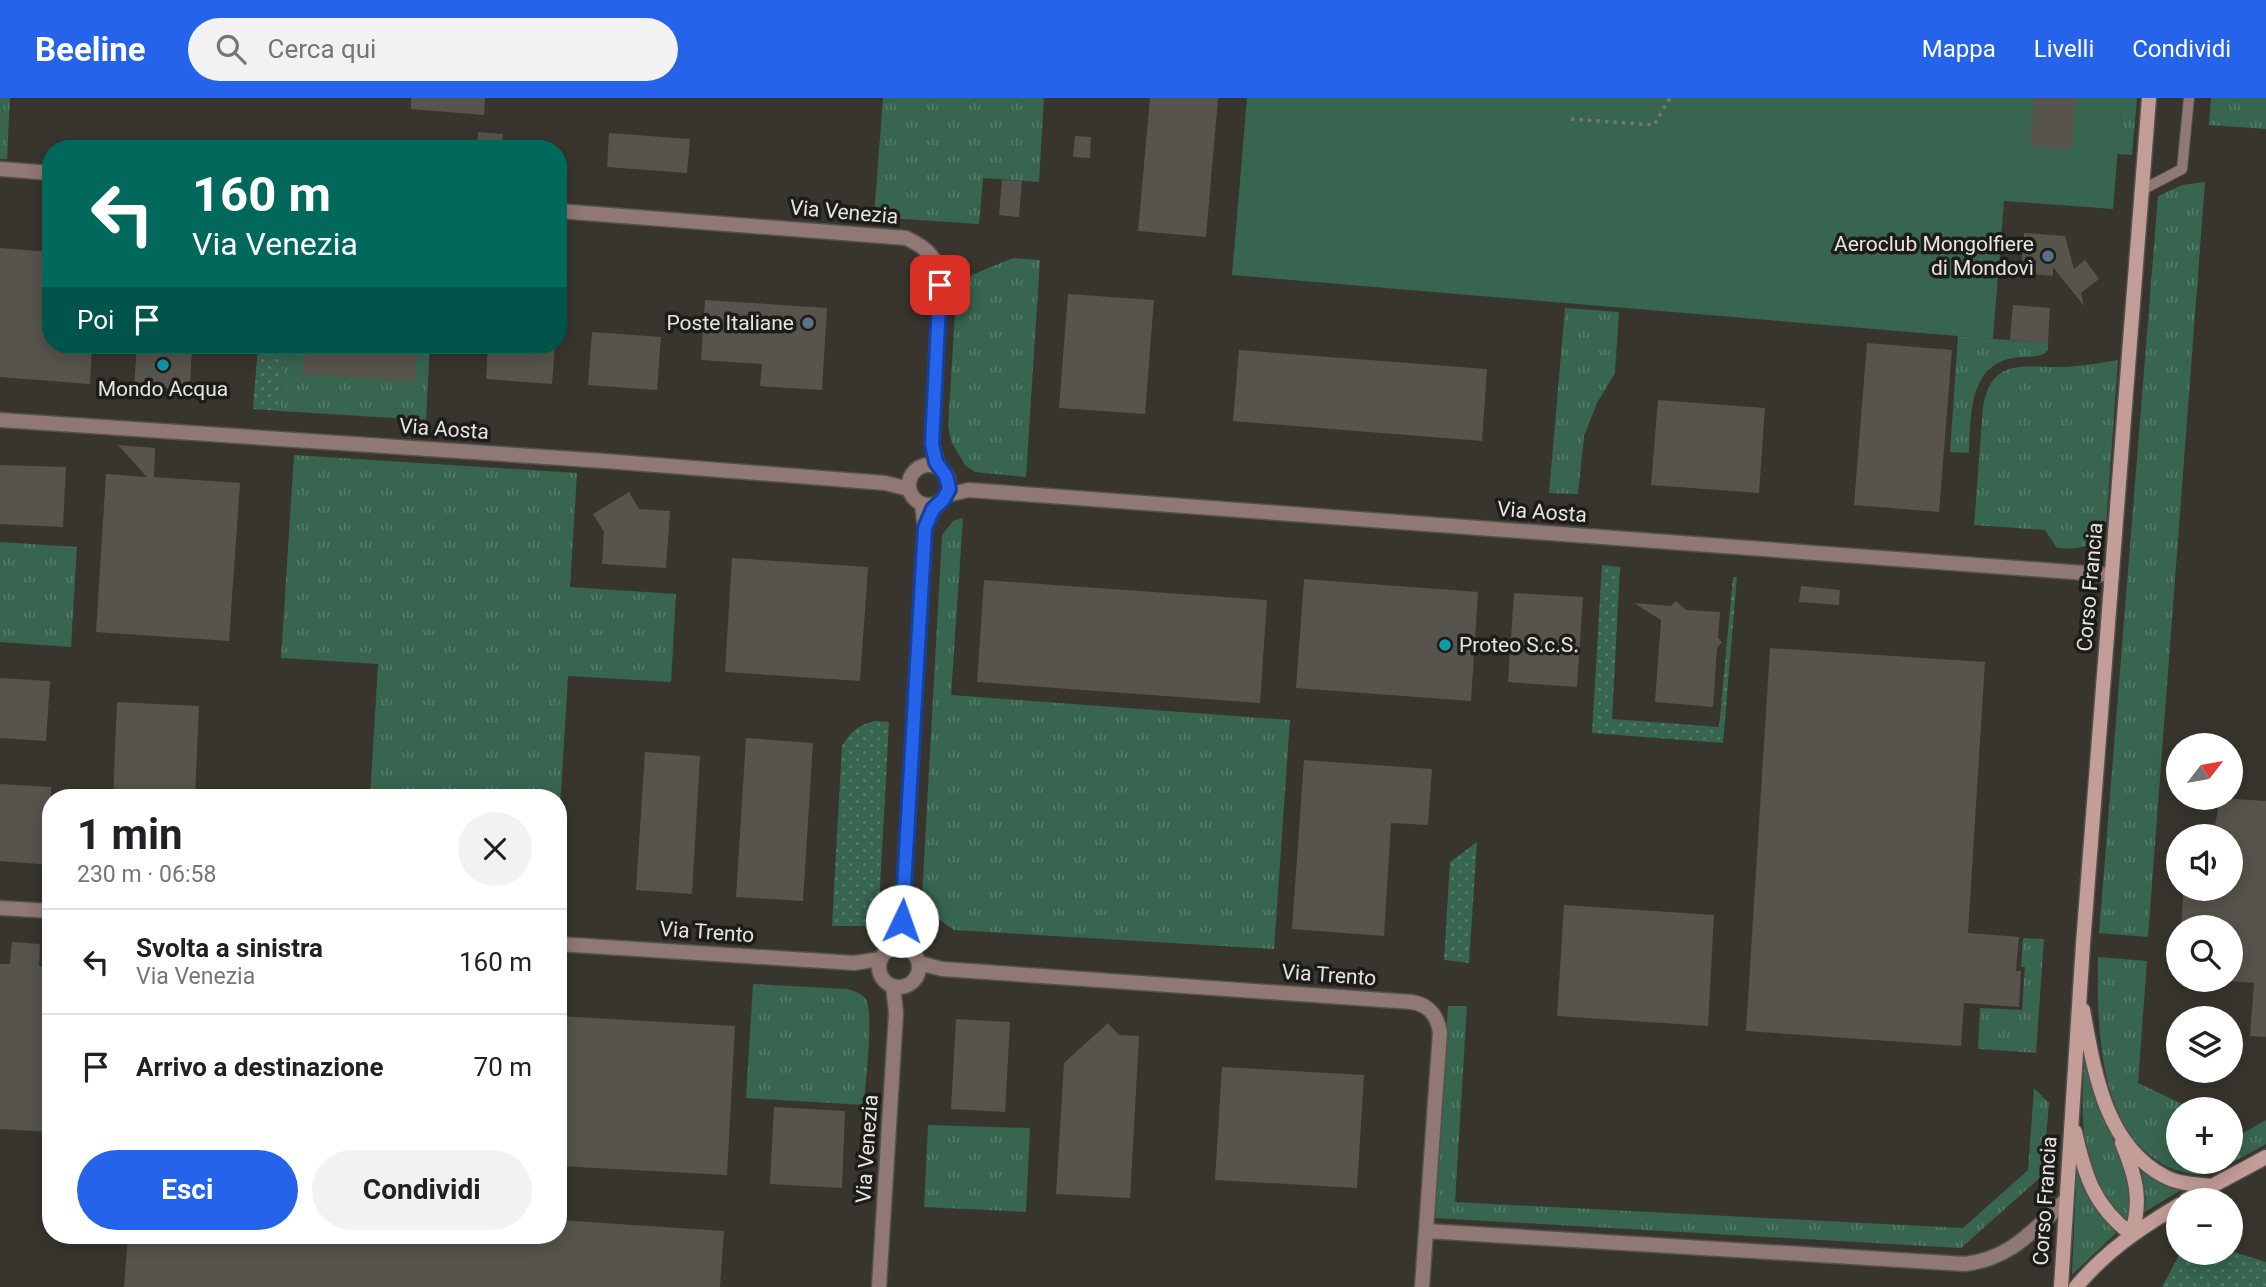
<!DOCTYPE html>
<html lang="it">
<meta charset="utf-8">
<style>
:root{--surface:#fff;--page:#f2f2f2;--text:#202124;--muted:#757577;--line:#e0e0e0;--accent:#2563eb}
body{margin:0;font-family:Roboto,sans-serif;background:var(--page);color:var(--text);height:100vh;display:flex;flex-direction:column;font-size:26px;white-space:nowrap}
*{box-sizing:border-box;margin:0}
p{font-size:23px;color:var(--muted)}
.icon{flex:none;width:38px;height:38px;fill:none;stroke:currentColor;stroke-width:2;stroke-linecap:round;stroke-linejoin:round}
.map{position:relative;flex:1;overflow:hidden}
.side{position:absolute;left:42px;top:691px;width:525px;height:455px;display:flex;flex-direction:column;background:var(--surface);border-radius:28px;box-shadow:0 4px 18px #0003}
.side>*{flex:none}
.guide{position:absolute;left:42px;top:42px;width:525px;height:214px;border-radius:28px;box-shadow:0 4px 18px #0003;background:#00695c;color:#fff;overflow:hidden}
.needle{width:46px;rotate:59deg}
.tools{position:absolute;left:2166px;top:635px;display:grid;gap:14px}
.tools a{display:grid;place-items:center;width:77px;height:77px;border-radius:50%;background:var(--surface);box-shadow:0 4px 18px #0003;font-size:35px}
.pin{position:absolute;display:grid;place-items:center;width:60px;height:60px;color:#fff;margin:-30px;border-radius:14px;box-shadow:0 4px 10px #0006}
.me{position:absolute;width:77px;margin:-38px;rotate:3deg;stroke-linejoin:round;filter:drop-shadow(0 0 5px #0008)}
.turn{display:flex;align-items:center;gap:24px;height:147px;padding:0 35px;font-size:32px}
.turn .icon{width:91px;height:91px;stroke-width:2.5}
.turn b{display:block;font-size:49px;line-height:60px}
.then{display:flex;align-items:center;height:66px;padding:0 35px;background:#0003;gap:14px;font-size:26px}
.round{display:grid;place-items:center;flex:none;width:74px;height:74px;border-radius:37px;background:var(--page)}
.headline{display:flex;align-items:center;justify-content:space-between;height:119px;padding:0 35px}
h1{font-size:42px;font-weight:700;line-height:52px}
.primary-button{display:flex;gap:14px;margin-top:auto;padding:14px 35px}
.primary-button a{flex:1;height:80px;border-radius:42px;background:var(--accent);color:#fff;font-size:28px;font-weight:700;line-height:80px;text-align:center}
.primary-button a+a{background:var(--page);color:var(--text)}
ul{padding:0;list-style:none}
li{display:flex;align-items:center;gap:21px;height:105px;padding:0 35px;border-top:2px solid var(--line)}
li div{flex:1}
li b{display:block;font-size:26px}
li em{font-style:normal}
header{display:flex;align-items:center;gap:42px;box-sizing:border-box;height:98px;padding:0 35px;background:var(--accent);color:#fff}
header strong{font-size:33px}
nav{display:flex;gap:38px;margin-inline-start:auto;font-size:24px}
.search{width:490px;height:63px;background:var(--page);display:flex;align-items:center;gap:18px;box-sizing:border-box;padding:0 24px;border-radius:38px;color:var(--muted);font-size:26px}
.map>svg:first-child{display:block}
</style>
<header>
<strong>Beeline</strong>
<div class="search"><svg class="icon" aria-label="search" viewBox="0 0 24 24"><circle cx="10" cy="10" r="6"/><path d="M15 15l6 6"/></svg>Cerca qui</div>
<nav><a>Mappa</a><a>Livelli</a><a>Condividi</a></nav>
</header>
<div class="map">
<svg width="2266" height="1189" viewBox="0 0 2266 1189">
<defs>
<pattern id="grass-tufts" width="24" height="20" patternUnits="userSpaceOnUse" patternTransform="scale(1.75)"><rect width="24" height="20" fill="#376550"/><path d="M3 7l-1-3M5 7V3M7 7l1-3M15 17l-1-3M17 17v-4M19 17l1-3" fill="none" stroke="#547b69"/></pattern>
<pattern id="garden-dots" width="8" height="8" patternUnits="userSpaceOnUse" patternTransform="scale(1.75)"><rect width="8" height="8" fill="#376550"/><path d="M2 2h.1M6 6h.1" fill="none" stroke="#547b69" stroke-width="1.8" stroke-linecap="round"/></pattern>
</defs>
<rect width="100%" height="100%" fill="#38352e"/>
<path fill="url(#grass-tufts)" d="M0,0H10L7,61H0Z
M883,0H1044L1039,84L983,80L979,126L874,119Z
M2122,0H2137L2132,57L2117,56Z
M2211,0H2266V31L2209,27Z
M2205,84L2148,839L2099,835L2158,98L2182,87Z
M1013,160L1040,162L1026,379L975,374L965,367L952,345L948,329L957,183Z
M1565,210L1619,214L1615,275L1597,305L1584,338L1578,396L1549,395Z
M1958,238L2048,245V252L2044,256C2032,261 2018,257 2005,262C1968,274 1971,323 1969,355L1950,354Z
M285,247H430L426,322L280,313Z
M2118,262L2106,428C2095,449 2080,452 2057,450L2045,432L1974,427L1983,309C1992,258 2024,270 2064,269C2082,268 2100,265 2118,262Z
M294,357L577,375L570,489L676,496L671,584L568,578L558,744V700H370L378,566L281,560Z
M963,420L951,597L1290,622L1274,851L954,832C940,823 930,814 922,799L942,437L953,423Z
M0,444L77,449L71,549L0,544Z
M2023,840L2044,841L2036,955L1978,951L1980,910L2022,912L2025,869H2021Z
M2098,859L2147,863L2138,985L2193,1011L2179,1012V1064H2231V1030L2243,1035L2266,1022V1046L2214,1075C2194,1079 2175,1074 2158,1063C2097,1024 2097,924 2098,859Z
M753,886L847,891C854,893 862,895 866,902C874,915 865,988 864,1007L746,1000Z
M1448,908H1467L1455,1104L1963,1130L2028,1072L2034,990L2049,1005L2043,1077L1961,1150L1434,1120Z
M2084,955L2095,1001L2118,1052L2129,1083L2131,1097L2128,1125C2119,1116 2109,1107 2103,1096C2077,1056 2083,1000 2084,955Z
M928,1027L1030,1030L1026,1114L924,1109Z
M2077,1065C2085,1096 2094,1112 2116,1135L2072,1177Z
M2141,1070L2162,1087L2181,1092L2145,1114L2146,1100Z"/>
<path fill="url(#garden-dots)" d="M258,247H285L280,313L253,311Z
M1602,467L1620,469L1612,621L1719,629L1733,479H1737L1723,645L1592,635Z
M875,623L889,624L878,828H832L842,648C851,634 858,627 875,623Z
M1477,744L1469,865L1444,862L1450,764Z
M2231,1153L2266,1164V1189H2162L2180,1155Z"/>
<path fill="#376550" d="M1247,0H2122L2113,111L2004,103L1993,241L1232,177Z"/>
<path fill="#57544d" d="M411,0H485L484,17L411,11Z
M1150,0H1218L1206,139L1138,133Z
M2034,0H2076L2071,52L2029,48Z
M478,34L503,36L502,51L477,49Z
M609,35L690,41L687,75L607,69Z
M1075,38L1091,39L1090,60L1073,59Z
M1002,82L1022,83L1019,119L999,117Z
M2024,135L2065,138L2074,171L2085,162L2099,181L2081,195L2084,208L2053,169V178L2021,175Z
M0,150L51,154V247H92L90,286L0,279Z
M1068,196L1154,202L1145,316L1059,310Z
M705,202L827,210L822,292L760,288L762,266L701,262Z
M2013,207L2050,210L2048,245L2010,242Z
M592,234L661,239L657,292L588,287Z
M1867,245L1952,252L1939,414L1854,407Z
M137,247H192L190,292L134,288Z
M305,247H417L415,284L302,276Z
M488,247H555L552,286L486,281Z
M1239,252L1487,271L1482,343L1233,323Z
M1658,302L1765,310L1759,395L1651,387Z
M118,347L155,350L154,379L240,385L229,543L96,534L106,376L147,379Z
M0,367L66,369L63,429L0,426Z
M629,394L639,411L670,413L666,470L602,466L604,434L593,416Z
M732,460L868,469L860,583L725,574Z
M1304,481L1478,494L1471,603L1296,590Z
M984,482L1267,502L1260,605L977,584Z
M1801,488L1840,492L1839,507L1799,504Z
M1514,495L1583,499L1577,589L1508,584Z
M1676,503L1686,512L1720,514L1718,540L1722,544L1717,550L1713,609L1655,604L1661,522L1634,505L1671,508Z
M1770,550L1985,564L1968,835L2019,839L2016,873H2021L2019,909L1964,905L1961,948L1746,933Z
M0,580L50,583L46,643L0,640Z
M117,604L199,608L195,700H113Z
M746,640L813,645L803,803L736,799Z
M645,654L700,658L692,796L636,792Z
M1304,662L1432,671L1428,727L1391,725L1384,838L1292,831Z
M0,686L51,689V767L0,763Z
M2220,700L2266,703V939L2250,938L2254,885L2231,883V830H2181L2183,797L2201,798L2202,791H2231V738H2213Z
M1564,807L1714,817L1708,928L1557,918Z
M12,844L40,846L39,868L51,869V1034L0,1031V866H10Z
M558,918L735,928L727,1077L558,1068Z
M956,921L1010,924L1005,1014L951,1011Z
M1108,925L1119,937L1139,938L1130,1100L1056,1096L1064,965Z
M1222,969L1364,977L1357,1090L1215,1082Z
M774,1009L845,1013L842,1090L770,1086Z
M558,1122L724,1133L720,1189H124L128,1138H558Z"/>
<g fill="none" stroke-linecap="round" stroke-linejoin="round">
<g stroke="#54514a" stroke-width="12">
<path id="lane" d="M2142,92L2182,71L2189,0"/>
</g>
<g stroke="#54514a" stroke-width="17">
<path id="street" d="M0,71L51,75
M558,113L906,140C930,151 938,161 940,187L932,346L939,370
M0,322L605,363L885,385L909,391
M909 387a20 20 0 1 1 40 0a20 20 0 1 1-40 0Z
M947,397L969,392L2112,477
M0,810L51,813
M558,846L854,865L881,861
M879 869a20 20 0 1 1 40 0a20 20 0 1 1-40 0Z
M909,851L905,841L902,823L925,431L922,407
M919,865L942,871L1412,904C1429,907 1437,917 1440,934L1422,1189
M1426,1133L1965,1166C2012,1160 2032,1133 2066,1102
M879,1189L896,915L893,888"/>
</g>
<g stroke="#54514a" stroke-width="17">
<path id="secondary" d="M2083,912C2094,971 2104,1046 2164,1078C2178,1086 2195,1086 2211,1088
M2075,1034C2085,1078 2094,1108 2131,1136C2143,1103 2135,1076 2122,1045
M2186,1102L2266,1059
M2061,1189L2083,846L2149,0
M2076,1189C2106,1153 2139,1131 2179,1107"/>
</g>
<path stroke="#77756f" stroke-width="3.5" stroke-dasharray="3.5 5" stroke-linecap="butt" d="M1571,21L1654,27L1670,0"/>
<use href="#lane" stroke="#907874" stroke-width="10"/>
<use href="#street" stroke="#907874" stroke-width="14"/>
<use href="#secondary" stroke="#c39d98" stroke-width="14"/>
</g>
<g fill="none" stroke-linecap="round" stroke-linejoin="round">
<g stroke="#184099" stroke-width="18">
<path id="route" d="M902,823L925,430L933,411L943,402L949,391L946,378L936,364L932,346L940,187"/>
</g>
<use href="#route" stroke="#2563eb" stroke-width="12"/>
</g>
<g fill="#5c6f8a" stroke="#1e1c19" stroke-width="2.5">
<circle cx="2048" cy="158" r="7"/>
<circle cx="808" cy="225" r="7"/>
</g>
<g fill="#0f9aa8" stroke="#1e1c19" stroke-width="2.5">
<circle cx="163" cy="267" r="7"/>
<circle cx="1445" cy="547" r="7"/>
</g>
<g text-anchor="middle" stroke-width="7" stroke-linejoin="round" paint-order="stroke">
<g font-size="21" fill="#e6e4e0" stroke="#1e1c19">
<text transform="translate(844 114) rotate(5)" y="7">Via Venezia</text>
<text transform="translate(444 331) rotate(4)" y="7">Via Aosta</text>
<text transform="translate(1542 414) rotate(4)" y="7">Via Aosta</text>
<text transform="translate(2090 489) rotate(-85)" y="7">Corso Francia</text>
<text transform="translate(707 834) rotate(4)" y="7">Via Trento</text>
<text transform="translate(1329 877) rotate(4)" y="7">Via Trento</text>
<text transform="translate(867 1051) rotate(-86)" y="7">Via Venezia</text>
<text transform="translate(2045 1103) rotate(-86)" y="7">Corso Francia</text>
</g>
<g font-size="21" fill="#e6e4e0" stroke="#1e1c19" text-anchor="end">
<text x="2034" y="153">Aeroclub Mongolfiere<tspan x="2034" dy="24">di Mondovì</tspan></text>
<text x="794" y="232">Poste Italiane</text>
<text x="163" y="298" text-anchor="middle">Mondo Acqua</text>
<text x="1459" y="554" text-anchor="start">Proteo S.c.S.</text>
</g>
</g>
</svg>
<div class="tools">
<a><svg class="needle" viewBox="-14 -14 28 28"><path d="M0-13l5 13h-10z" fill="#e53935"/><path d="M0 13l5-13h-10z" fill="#757577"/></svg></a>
<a><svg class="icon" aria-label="sound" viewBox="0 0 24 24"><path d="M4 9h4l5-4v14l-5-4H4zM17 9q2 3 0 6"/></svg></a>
<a><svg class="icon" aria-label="search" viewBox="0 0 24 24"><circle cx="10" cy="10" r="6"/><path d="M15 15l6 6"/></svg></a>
<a><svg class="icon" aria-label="layers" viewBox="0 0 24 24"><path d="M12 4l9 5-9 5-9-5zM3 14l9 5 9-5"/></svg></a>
<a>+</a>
<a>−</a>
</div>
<div class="pin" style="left:940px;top:187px;background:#d93025"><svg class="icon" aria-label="arrive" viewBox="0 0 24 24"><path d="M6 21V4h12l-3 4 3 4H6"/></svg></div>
<svg class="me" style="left:902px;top:823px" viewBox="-20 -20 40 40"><circle r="19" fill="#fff"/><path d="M0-13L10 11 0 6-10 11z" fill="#2563eb"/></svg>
<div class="guide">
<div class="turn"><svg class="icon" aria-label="left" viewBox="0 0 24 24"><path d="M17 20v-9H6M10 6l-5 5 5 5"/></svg><div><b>160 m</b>Via Venezia</div></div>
<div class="then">Poi<svg class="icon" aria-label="arrive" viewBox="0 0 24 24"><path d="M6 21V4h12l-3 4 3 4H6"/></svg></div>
</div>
<section class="side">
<div class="headline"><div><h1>1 min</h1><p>230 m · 06:58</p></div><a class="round"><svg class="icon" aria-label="close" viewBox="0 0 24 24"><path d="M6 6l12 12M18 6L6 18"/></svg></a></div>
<ul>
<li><svg class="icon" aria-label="left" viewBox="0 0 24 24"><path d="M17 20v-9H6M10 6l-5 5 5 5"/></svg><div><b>Svolta a sinistra</b><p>Via Venezia</p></div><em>160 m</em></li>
<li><svg class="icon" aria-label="arrive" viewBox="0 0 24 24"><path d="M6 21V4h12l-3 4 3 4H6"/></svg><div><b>Arrivo a destinazione</b></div><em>70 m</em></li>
</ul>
<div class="primary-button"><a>Esci</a><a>Condividi</a></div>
</section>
</div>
